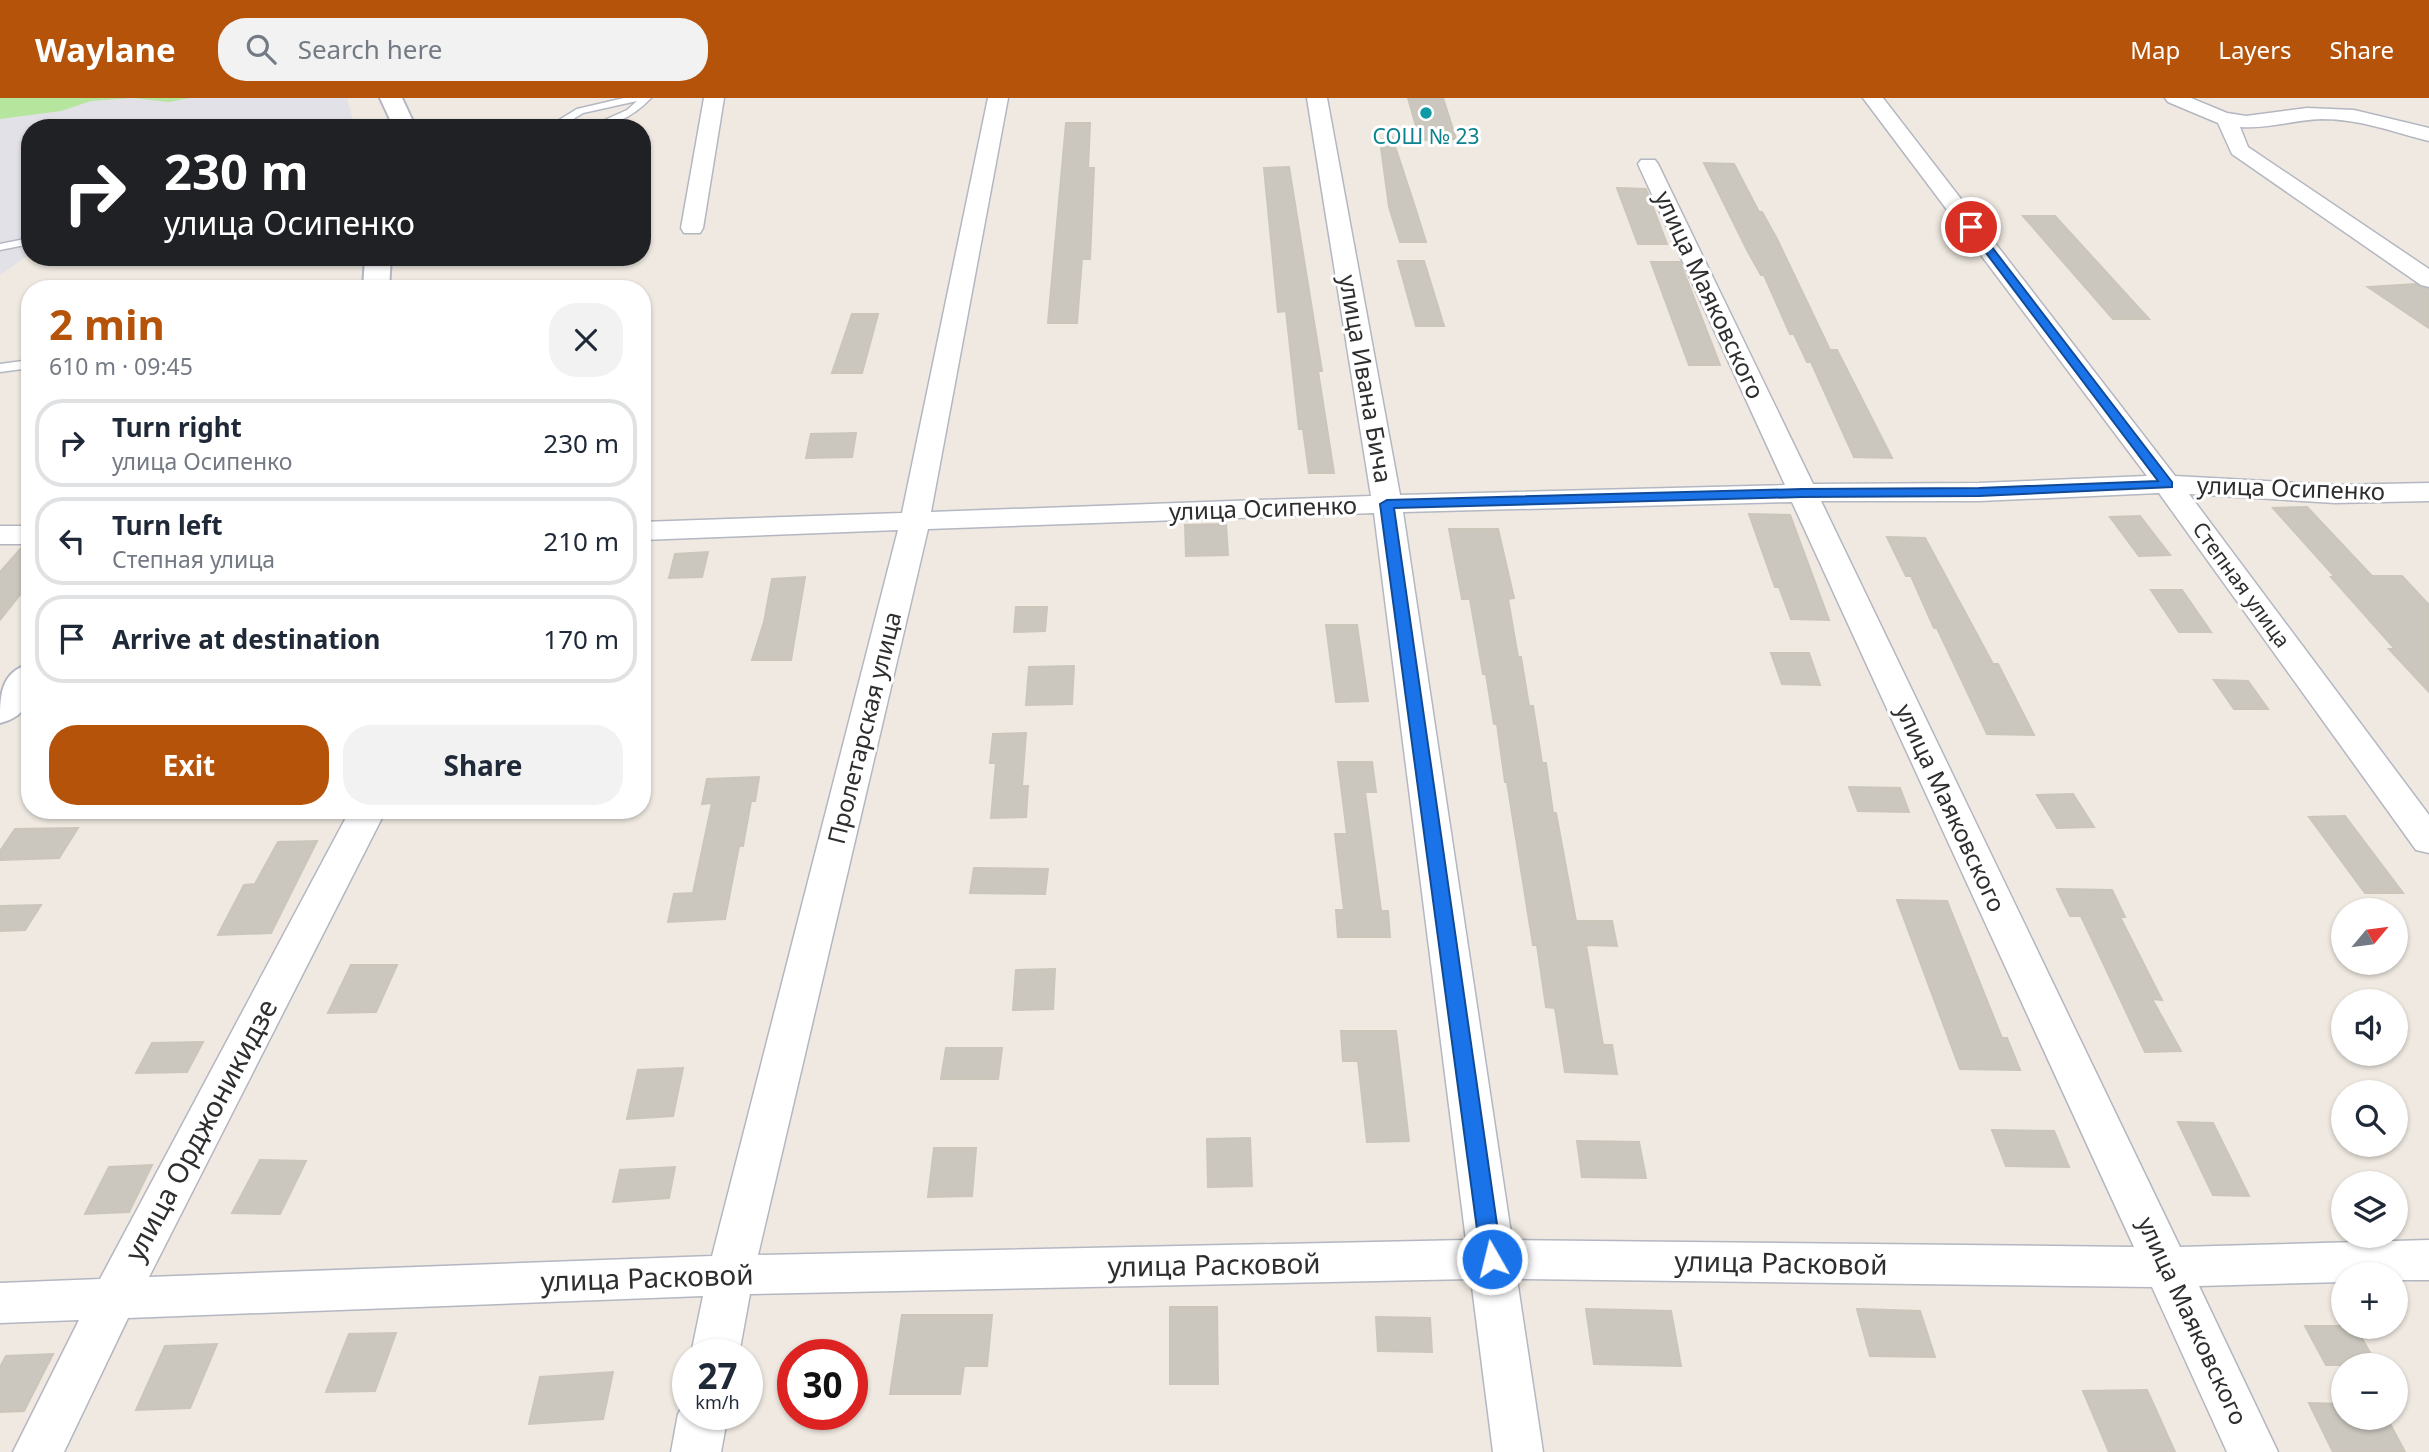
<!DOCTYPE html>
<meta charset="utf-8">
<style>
:root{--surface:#fff;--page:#f2f2f3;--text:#1f2937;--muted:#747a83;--line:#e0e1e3;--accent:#b45309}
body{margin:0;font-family:"Noto Sans",sans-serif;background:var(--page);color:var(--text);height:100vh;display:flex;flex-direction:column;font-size:26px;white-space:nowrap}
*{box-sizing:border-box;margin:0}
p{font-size:23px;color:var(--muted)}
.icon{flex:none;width:38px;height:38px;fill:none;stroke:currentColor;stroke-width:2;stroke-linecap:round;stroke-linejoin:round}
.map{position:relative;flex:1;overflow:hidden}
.sheet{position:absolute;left:21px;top:182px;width:630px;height:539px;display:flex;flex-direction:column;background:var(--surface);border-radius:28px;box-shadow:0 2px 5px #0004}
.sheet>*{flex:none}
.banner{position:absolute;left:21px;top:21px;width:630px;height:147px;border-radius:28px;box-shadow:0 2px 5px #0004;background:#202124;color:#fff;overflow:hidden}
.needle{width:46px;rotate:61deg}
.fabs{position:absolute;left:2331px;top:800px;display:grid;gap:14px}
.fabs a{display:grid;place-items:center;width:77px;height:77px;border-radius:50%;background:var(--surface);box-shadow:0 2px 5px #0004;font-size:35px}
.speed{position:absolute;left:672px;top:1241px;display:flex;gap:14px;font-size:35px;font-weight:700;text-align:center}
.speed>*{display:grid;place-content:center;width:91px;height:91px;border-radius:50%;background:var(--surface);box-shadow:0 2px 5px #0004;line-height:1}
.speed small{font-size:18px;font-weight:400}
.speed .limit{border:10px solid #d22;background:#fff;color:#111}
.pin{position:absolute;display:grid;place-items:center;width:60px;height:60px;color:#fff;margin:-30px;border:4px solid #fff;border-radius:50%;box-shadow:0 2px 7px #0007}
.me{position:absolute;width:77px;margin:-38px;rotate:352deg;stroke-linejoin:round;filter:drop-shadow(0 0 5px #0008)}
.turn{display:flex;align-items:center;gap:24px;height:147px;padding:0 28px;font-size:32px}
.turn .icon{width:91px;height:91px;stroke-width:2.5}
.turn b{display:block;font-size:49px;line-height:60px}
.round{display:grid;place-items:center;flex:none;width:74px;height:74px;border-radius:28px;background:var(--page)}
.headline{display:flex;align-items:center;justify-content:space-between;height:119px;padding:0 28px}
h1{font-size:42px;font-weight:700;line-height:52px;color:var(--accent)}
.cta{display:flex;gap:14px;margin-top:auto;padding:14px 28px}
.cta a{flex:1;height:80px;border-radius:28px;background:var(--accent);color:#fff;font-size:28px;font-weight:700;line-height:80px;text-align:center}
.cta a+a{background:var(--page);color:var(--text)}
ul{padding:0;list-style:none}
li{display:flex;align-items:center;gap:21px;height:88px;margin:0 14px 10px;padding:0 14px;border:4px solid var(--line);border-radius:28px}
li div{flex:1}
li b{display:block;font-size:26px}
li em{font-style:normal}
header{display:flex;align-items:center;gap:42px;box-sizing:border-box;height:98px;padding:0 35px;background:var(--accent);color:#fff}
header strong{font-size:33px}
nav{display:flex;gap:38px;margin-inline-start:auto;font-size:24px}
.search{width:490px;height:63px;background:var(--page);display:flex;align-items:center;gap:18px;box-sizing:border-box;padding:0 24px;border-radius:28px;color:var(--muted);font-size:26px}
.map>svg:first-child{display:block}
</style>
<header>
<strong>Waylane</strong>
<div class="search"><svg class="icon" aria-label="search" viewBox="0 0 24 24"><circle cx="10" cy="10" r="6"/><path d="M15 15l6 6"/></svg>Search here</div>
<nav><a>Map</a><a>Layers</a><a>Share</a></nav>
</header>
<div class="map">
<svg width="2429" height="1354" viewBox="0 0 2429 1354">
<rect width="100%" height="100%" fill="#efe9e1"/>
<path fill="#e3e1e8" d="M0,0H347L355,30H30V156L0,177Z"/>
<path fill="#b6e59e" d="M0,0H190L169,4L132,0L91,3L61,13L0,21Z"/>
<path fill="#cbc7bf" stroke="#cbc5ba" stroke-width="2" d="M1408,0H1443L1456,41L1420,42Z
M1066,25H1090L1088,70H1094L1090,161H1082L1077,225H1048Z
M1392,39L1415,109L1426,144H1400L1389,109L1380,42Z
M1704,65L1734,66L1759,114H1762L1777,141L1830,252H1837L1892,360L1854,359L1811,264H1807L1794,236H1790L1764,177H1761L1747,152Z
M1289,69L1322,273H1318L1334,375H1309L1303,331H1299L1286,213L1278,214L1264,70Z
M1617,90L1646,91L1667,146H1638Z
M2023,118H2055L2149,221H2113Z
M1398,163H1424L1444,228H1416Z
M1651,164H1680L1720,267H1689Z
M2416,186L2429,191V230L2368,189Z
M852,216H878L862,275H832Z
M856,335L852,359L806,360L811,336Z
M2307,409L2372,478H2402L2429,507V594L2389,551H2395L2331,479H2335L2273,410Z
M1749,416L1790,417L1829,522L1791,521L1779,489H1775Z
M2140,418L2170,457L2139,458L2110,419Z
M1226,426L1228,457L1186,458L1185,427Z
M1449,431H1498L1514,500L1508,501L1518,559H1521L1529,608H1533L1542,665H1546L1553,715H1556L1576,823H1612L1617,848L1586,847L1603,947H1612L1617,976L1565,974L1555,910L1546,909L1537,847H1533L1507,684H1505L1497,626H1494L1486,576H1483L1470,501H1462Z
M1887,439L1925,440L1993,566H1998L2034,637L1987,636L1937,530H1934L1911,478H1906Z
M22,449H30V484L0,522V474Z
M708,454L702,479L669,480L675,456Z
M805,479L791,562H752L764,524L772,481Z
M2151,492H2182L2211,534H2179Z
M1016,509H1047L1045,533L1014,534Z
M1326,527H1357L1368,603L1336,604Z
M1771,555H1809L1820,587L1782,586Z
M1074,568L1072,606L1026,607L1029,569Z
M2214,582L2248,583L2268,611H2234Z
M1026,635L1022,688H1028L1026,719L991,720L996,665H990L993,636Z
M1338,664H1372L1376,694H1365L1381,813H1388L1390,839H1338L1336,812H1344L1335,736H1347Z
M759,679L755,703H751L743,748H739L725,821L668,824L674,796L693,795L712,705L702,706L707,681Z
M1849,689L1900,690L1909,714L1858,713Z
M2073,696L2094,729L2057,730L2037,697Z
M2345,718L2403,795H2365L2309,719Z
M78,730L59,760L0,762V753L15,731Z
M317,743L271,835L218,837L244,787L255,786L278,744Z
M974,770L1048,771L1045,796L970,795Z
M2057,791L2112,792L2125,819H2120L2162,902L2152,901L2181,953L2145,954L2081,818H2070Z
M1897,802L1947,803L2002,940H2007L2020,972L1960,971Z
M41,807L25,832L0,833V808Z
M351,867H397L376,914L328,915Z
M1055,871L1053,911L1013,912L1016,872Z
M1341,933H1396L1409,1043L1367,1044L1358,963H1343Z
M203,944L187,974L136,975L152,945Z
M946,950H1002L998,981H941Z
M683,970L673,1018L627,1021L638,972Z
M2178,1024L2213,1025L2249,1098L2213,1097Z
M1992,1032L2054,1033L2069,1069L2006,1068Z
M1250,1040L1252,1088L1208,1089L1207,1041Z
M1577,1043L1639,1044L1646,1080L1582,1079Z
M934,1050H976L972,1098L928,1099Z
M260,1062L306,1063L280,1116L232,1115Z
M152,1067L129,1114L85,1116L109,1069Z
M675,1069L669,1100L613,1104L620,1072Z
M1170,1209H1217L1218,1286H1170Z
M1586,1211L1671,1213L1681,1268L1594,1266Z
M1857,1211L1920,1213L1935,1259L1870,1258Z
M902,1217H992L987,1268H964L960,1296H890Z
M1376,1219L1430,1220L1432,1254L1378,1253Z
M2305,1228H2355L2377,1267H2326Z
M396,1235L375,1293L326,1294L349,1236Z
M217,1246L190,1310L136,1312L165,1248Z
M53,1256L24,1313L0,1314V1269L6,1258Z
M613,1274L603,1321L529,1326L540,1279Z
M2147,1292L2175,1354H2109L2083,1293Z
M2309,1305L2343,1306V1320H2387L2405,1354H2333Z"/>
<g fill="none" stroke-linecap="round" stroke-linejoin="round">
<g stroke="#b4b7c1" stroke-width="3">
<path id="service" d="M624,0H651C634,18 611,30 587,30L627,12L637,3L583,15L559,30H546L577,11Z
M30,140V146L0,152V146Z
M30,262V270L0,274V266Z"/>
</g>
<g stroke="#b4b7c1" stroke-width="3">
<path id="minor" d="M704,0H724L703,130L700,135H684L681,130Z
M988,0H1008L931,414L1371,398L1307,0H1327L1400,397L1785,387L1638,66L1641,62H1655L1658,66L1813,386L1979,385L2147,378L1863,0H1883L2175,378L2335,387L2429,385V403L2335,405L2189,396L2429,717V755L2416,752L2159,395L1979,403H1821L2180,1149L2429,1142V1182H2396V1176H2343V1184L2199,1188L2278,1354H2227L2152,1189L1517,1181L1543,1354H1493L1471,1181L750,1196L739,1256H691L703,1198L128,1220L64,1354H13L79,1222L0,1225V1185L100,1181L350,712H386L149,1179L712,1158L898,432L642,442V424L902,415ZM1792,404L2134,1149L1512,1142L1403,414ZM1374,415L1466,1142L758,1157L928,431Z
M2165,0H2191L2227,15L2246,18L2307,10L2354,12L2429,30V43C2393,34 2360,21 2322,21C2294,22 2267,31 2240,29L2248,49L2429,171V189L2421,187L2232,56L2218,25L2168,4Z
M0,428H30V446H0Z
M688,1299V1316H728L721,1354H671L678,1316Z"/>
</g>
<g stroke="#b4b7c1" stroke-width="4">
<path id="secondary" d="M380,0H402L416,30H394Z
M365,159H391L389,191H363Z
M30,566C30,594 33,617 0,625C0,598 0,574 30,566Z"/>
</g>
<use href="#service" fill="#fff" fill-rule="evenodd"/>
<use href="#minor" fill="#fff" fill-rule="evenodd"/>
<use href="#secondary" fill="#fff" fill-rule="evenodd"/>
</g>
<path fill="#1a73e8" stroke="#114b97" stroke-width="2" d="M1971,126L1975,127L2172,384V389L1979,398L1802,399L1394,410L1502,1161L1499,1168L1492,1170L1484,1168L1481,1161L1380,406L1387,402L1802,391L1979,390L2158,383L1968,131L1966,129Z"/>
<circle fill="#0f9aa8" stroke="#fff" stroke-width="2.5" cx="1426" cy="15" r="7"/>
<g text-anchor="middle" stroke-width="6" stroke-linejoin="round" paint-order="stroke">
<g font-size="21" fill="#0d838f" stroke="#fff">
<text x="1426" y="46">СОШ № 23</text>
</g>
<g font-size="21" fill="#2e2e2e" stroke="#fff">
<text transform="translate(2241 487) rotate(54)" y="7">Степная улица</text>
</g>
<g font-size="24" fill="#2e2e2e" stroke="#fff">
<text transform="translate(1709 197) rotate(65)" y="8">улица Маяковского</text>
<text transform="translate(1365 281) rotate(80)" y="8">улица Ивана Бича</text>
<text transform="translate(2291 391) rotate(2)" y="8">улица Осипенко</text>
<text transform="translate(1263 411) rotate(-2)" y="8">улица Осипенко</text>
<text transform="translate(865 630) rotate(-76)" y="8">Пролетарская улица</text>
<text transform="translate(1950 710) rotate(65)" y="8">улица Маяковского</text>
<text transform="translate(2192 1223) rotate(65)" y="8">улица Маяковского</text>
</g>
<g font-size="28" fill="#2e2e2e" stroke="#fff">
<text transform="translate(201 1032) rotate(-62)" y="10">улица Орджоникидзе</text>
<text transform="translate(1781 1165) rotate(1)" y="10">улица Расковой</text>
<text transform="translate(1214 1167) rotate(-1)" y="10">улица Расковой</text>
<text transform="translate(647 1180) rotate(-2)" y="10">улица Расковой</text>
</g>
</g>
</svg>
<div class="fabs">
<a><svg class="needle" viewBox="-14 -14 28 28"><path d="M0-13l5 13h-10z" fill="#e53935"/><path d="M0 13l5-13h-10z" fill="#747a83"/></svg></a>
<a><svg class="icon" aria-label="sound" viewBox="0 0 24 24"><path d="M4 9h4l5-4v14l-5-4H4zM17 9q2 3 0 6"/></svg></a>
<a><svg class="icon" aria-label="search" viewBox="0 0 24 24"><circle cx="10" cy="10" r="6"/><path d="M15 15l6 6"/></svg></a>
<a><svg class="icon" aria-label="layers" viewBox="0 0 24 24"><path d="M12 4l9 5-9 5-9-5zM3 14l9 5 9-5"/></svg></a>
<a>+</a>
<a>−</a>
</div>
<div class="speed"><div>27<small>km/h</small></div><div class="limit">30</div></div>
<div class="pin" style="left:1971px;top:129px;background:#d93025"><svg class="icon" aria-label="arrive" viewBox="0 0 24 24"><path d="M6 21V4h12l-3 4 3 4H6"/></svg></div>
<svg class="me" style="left:1492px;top:1161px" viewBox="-20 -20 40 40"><circle r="17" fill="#1a73e8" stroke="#fff" stroke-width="3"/><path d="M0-11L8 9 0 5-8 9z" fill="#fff"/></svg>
<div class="banner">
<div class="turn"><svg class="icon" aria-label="right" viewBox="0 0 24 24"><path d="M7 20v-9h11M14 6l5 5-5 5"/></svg><div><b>230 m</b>улица Осипенко</div></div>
</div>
<section class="sheet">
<div class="headline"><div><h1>2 min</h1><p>610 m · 09:45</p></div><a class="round"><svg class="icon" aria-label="close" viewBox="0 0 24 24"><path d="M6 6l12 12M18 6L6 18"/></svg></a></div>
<ul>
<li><svg class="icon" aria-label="right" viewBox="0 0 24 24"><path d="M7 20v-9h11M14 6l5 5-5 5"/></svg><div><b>Turn right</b><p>улица Осипенко</p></div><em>230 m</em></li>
<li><svg class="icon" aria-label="left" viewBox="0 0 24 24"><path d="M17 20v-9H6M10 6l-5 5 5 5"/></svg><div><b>Turn left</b><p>Степная улица</p></div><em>210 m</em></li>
<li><svg class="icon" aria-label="arrive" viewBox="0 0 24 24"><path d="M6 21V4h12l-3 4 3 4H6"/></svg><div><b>Arrive at destination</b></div><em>170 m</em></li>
</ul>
<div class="cta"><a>Exit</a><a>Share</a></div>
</section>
</div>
